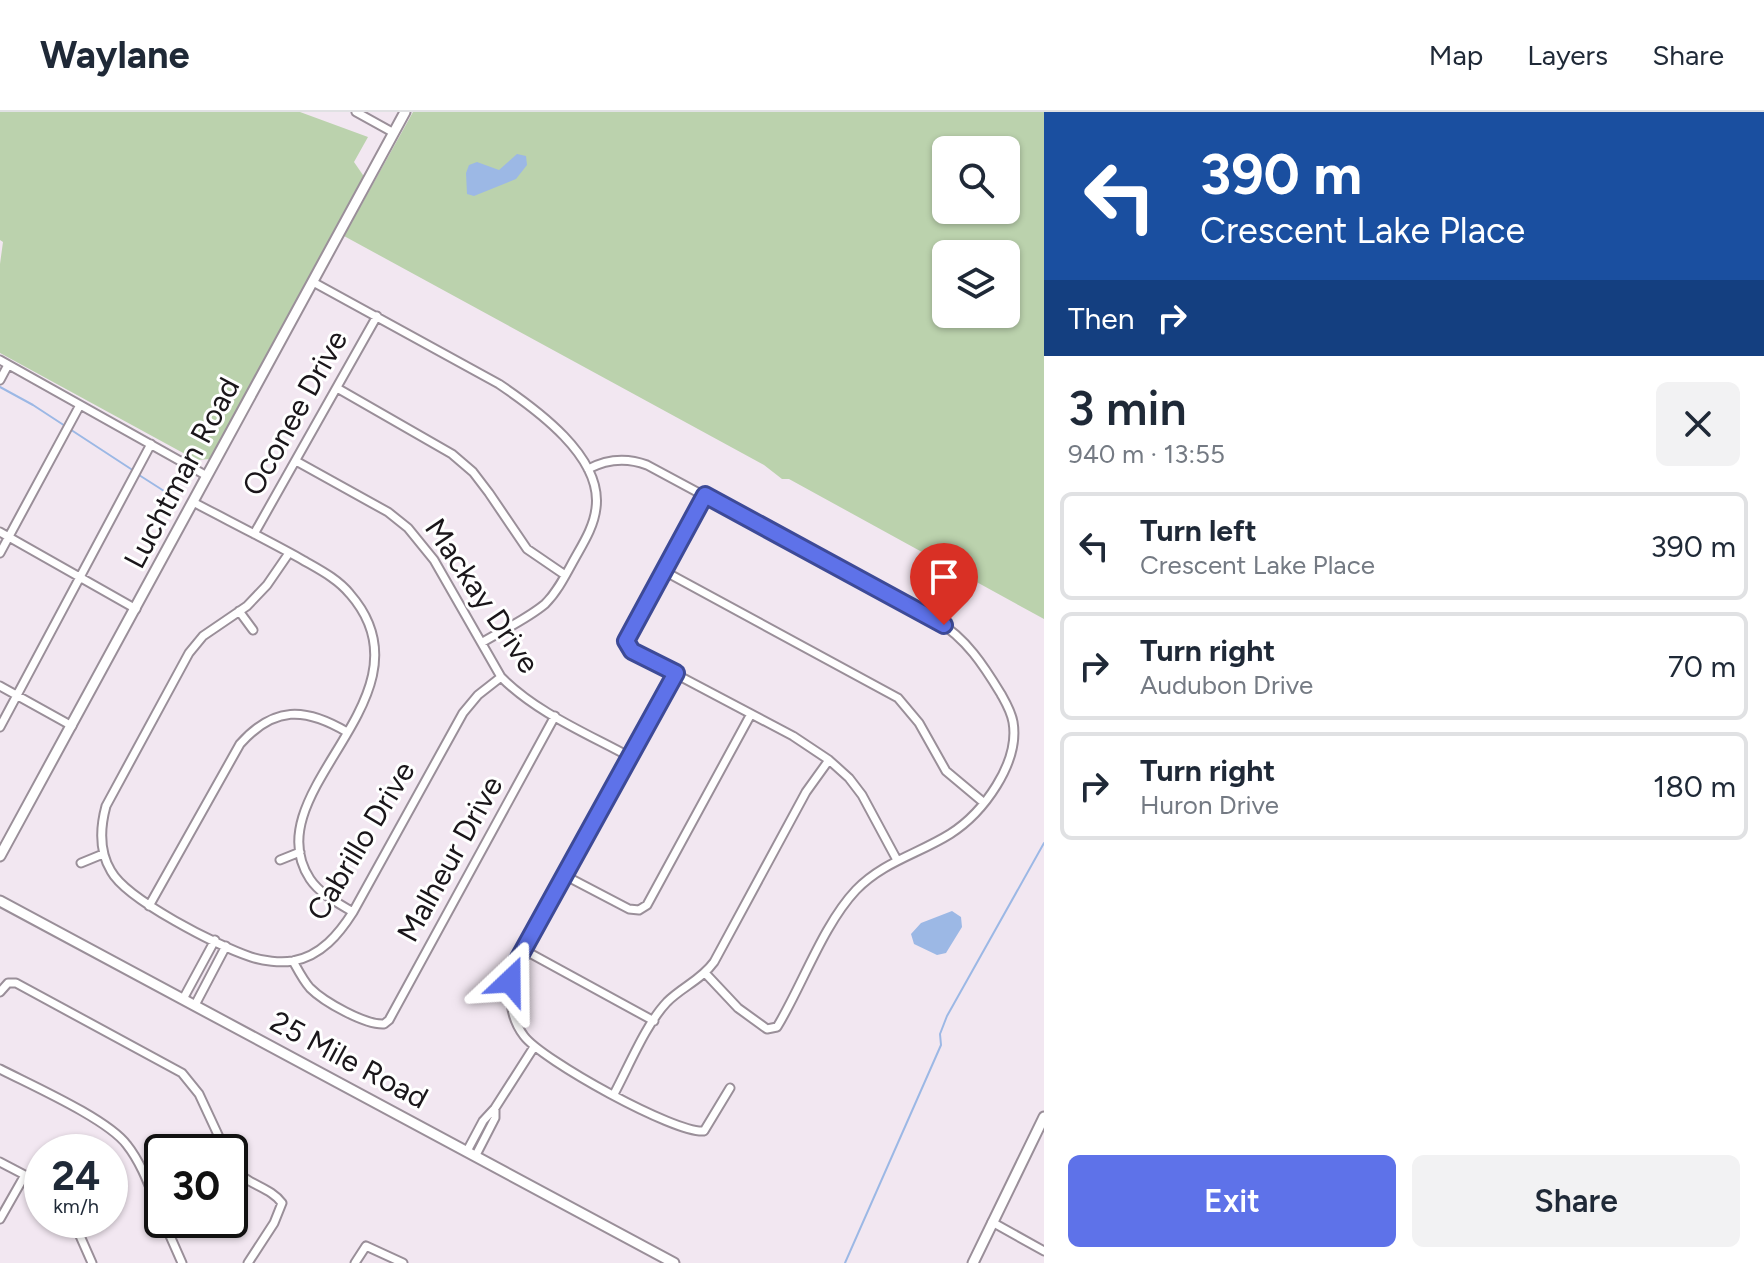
<!DOCTYPE html>
<meta charset="utf-8">
<style>
:root{--surface:#fff;--page:#f2f2f3;--text:#1f2937;--muted:#747a83;--line:#e0e1e3;--accent:#5e72e9}
body{margin:0;font-family:Figtree,sans-serif;background:var(--page);color:var(--text);height:100vh;display:flex;flex-direction:column;font-size:30px;white-space:nowrap}
*{box-sizing:border-box;margin:0}
p{font-size:26px;color:var(--muted)}
.icon{flex:none;width:44px;height:44px;fill:none;stroke:currentColor;stroke-width:2;stroke-linecap:round;stroke-linejoin:round}
.map{position:relative;flex:1;overflow:hidden}
.panel{display:flex;flex-direction:column;background:var(--surface);width:720px}
.panel>*{flex:none}
.hud{background:#1a4fa0;color:#fff;overflow:hidden}
.controls{position:absolute;left:932px;top:24px;display:grid;gap:16px}
.controls a{display:grid;place-items:center;width:88px;height:88px;border-radius:12px;background:var(--surface);box-shadow:0 2px 6px #0004;font-size:40px}
.speed{position:absolute;left:24px;top:1022px;display:flex;gap:16px;font-size:40px;font-weight:700;text-align:center}
.speed>*{display:grid;place-content:center;width:104px;height:104px;border-radius:50%;background:var(--surface);box-shadow:0 2px 6px #0004;line-height:1}
.speed small{font-size:20px;font-weight:400}
.speed .limit{border:4px solid #111;border-radius:12px;background:#fff;color:#111}
.pin{position:absolute;display:grid;place-items:center;width:68px;height:68px;color:#fff;margin:-82px -34px;border-radius:50% 50% 50% 0;rotate:-45deg;box-shadow:0 0 8px #0007}
.pin .icon{rotate:45deg}
.me{position:absolute;width:88px;margin:-44px;rotate:23deg;stroke-linejoin:round;filter:drop-shadow(0 0 6px #0008)}
.turn{display:flex;align-items:center;gap:28px;height:168px;padding:0 24px;font-size:36px}
.turn .icon{width:104px;height:104px;stroke-width:2.5}
.turn b{display:block;font-size:56px;line-height:68px}
.then{display:flex;align-items:center;height:76px;padding:0 24px;background:#0003;gap:16px;font-size:30px}
.round{display:grid;place-items:center;flex:none;width:84px;height:84px;border-radius:12px;background:var(--page)}
.overview{display:flex;align-items:center;justify-content:space-between;height:136px;padding:0 24px}
h1{font-size:48px;font-weight:600;line-height:60px}
.cta{display:flex;gap:16px;margin-top:auto;padding:16px 24px}
.cta a{flex:1;height:92px;border-radius:12px;background:var(--accent);color:#fff;font-size:32px;font-weight:600;line-height:92px;text-align:center}
.cta a+a{background:var(--page);color:var(--text)}
ul{padding:0;list-style:none}
li{display:flex;align-items:center;gap:24px;height:108px;margin:0 16px 12px;padding:0 8px;border:4px solid var(--line);border-radius:12px}
li div{flex:1}
li b{display:block;font-size:30px}
li em{font-style:normal}
header{display:flex;align-items:center;gap:48px;box-sizing:border-box;height:112px;padding:0 40px;background:var(--surface);border-bottom:2px solid var(--line)}
header strong{font-size:38px}
nav{display:flex;gap:44px;margin-inline-start:auto;font-size:28px}
main{display:flex;flex:1;min-height:0}
.map>svg:first-child{display:block}
</style>
<header>
<strong>Waylane</strong>
<nav><a>Map</a><a>Layers</a><a>Share</a></nav>
</header>
<main>
<div class="map">
<svg width="1044" height="1151" viewBox="0 0 1044 1151">
<rect width="100%" height="100%" fill="#f2e7f1"/>
<path fill="#bbd2ad" fill-rule="evenodd" d="M0,0H300L368,25L354,50L365,66L210,347L196,348L0,241V152L3,130L0,128Z
M413,0H1044V507L789,367H782L764,353L344,124ZM946,38H1006V98H946ZM946,142H1006V202H946Z"/>
<path fill="#9cb8e5" d="M517,42L526,44L527,53L516,67L474,84L467,82L466,61L469,53L477,50L499,58Z
M952,799L961,805L962,815L946,841L937,843L914,832L911,822L921,811Z"/>
<g fill="none" stroke-linecap="round" stroke-linejoin="round">
<path stroke="#9cb8e5" stroke-width="2" d="M0,275L33,293L134,359
M139,363L175,386
M845,1151L941,933L940,922L947,904L1044,731"/>
<g stroke="#9a8f99" stroke-width="11">
<path id="minor" d="M356,0L394,21
M313,170L499,272C536,297 603,345 596,396C594,414 584,430 575,446C566,462 558,479 545,492C527,507 503,518 483,530
M0,248L207,364
M0,268L8,253
M337,276L452,342L473,360L489,381L527,437L565,463
M296,349L388,400L408,416L434,448L501,565C537,601 586,621 630,645
M588,357C607,347 626,345 647,353L937,509C966,526 984,554 1001,582C1006,591 1011,599 1013,610C1020,651 983,701 950,722C918,742 883,750 856,778C823,813 802,874 777,915L767,917L738,896L706,862
M705,383L628,524L627,533L632,539L793,624L829,648L849,666L862,683L897,748
M193,390C229,409 265,427 301,447C318,457 337,466 350,482C440,585 252,679 310,767C320,782 338,791 353,800
M0,420L136,497
M254,422L377,204
M0,441L80,293
M289,441L267,473L247,494L203,524L189,541L106,694C100,716 99,739 111,759C127,788 218,834 251,845C263,849 280,851 293,849C321,844 339,822 353,800L463,601L478,583L501,565
M664,459L898,586L919,611L946,659L983,690
M239,499L253,518
M676,561L515,853C508,878 508,903 524,924C542,948 675,1022 704,1019L730,976
M0,574L72,614
M0,615L151,332
M280,748L300,740
M81,751L103,742
M564,763L629,797L639,798L647,793L751,602
M149,794L240,632C274,594 305,595 347,620
M524,838L654,909
M293,849C298,858 303,868 310,876C324,890 365,913 384,912L389,908L555,604
M0,880L8,871H16L182,961L199,982L226,1040
M183,887L215,828
M195,893L226,834
M0,957C31,973 108,1007 127,1033C143,1053 152,1082 162,1105
M614,982C629,954 646,912 667,890C682,875 701,868 714,850L806,680L829,648
M467,1039L483,1009L495,996L534,935
M476,1043L495,1006V996
M0,1050L42,1072
M230,1050C242,1073 269,1073 282,1091L274,1111L248,1151
M0,1107L25,1063
M73,1108L92,1151
M163,1108L182,1151
M992,1110L1044,1139
M355,1151L366,1134L403,1151"/>
</g>
<g stroke="#9a8f99" stroke-width="13">
<path id="tertiary" d="M0,744L405,0
M0,789L674,1151
M973,1151L1044,1005"/>
</g>
<use href="#minor" stroke="#fff" stroke-width="7"/>
<use href="#tertiary" stroke="#fff" stroke-width="9"/>
</g>
<g fill="none" stroke-linecap="round" stroke-linejoin="round">
<g stroke="#3d4a97" stroke-width="20">
<path id="route" d="M510,869L515,853L676,561L632,539L626,529L705,383L944,513"/>
</g>
<use href="#route" stroke="#5e72e9" stroke-width="14"/>
</g>
<g text-anchor="middle" stroke-width="6" stroke-linejoin="round" paint-order="stroke">
<g font-size="30" fill="#1a161a" stroke="#fff">
<text transform="translate(295 301) rotate(-61)" y="10">Oconee Drive</text>
<text transform="translate(182 361) rotate(-62)" y="10">Luchtman Road</text>
<text transform="translate(482 484) rotate(56)" y="10">Mackay Drive</text>
<text transform="translate(361 729) rotate(-59)" y="10">Cabrillo Drive</text>
<text transform="translate(450 747) rotate(-61)" y="10">Malheur Drive</text>
<text transform="translate(349 948) rotate(28)" y="10">25 Mile Road</text>
</g>
</g>
</svg>
<div class="controls">
<a><svg class="icon" aria-label="search" viewBox="0 0 24 24"><circle cx="10" cy="10" r="6"/><path d="M15 15l6 6"/></svg></a>
<a><svg class="icon" aria-label="layers" viewBox="0 0 24 24"><path d="M12 4l9 5-9 5-9-5zM3 14l9 5 9-5"/></svg></a>
</div>
<div class="speed"><div>24<small>km/h</small></div><div class="limit">30</div></div>
<div class="pin" style="left:944px;top:513px;background:#d93025"><svg class="icon" aria-label="arrive" viewBox="0 0 24 24"><path d="M6 21V4h12l-3 4 3 4H6"/></svg></div>
<svg class="me" style="left:510px;top:869px" viewBox="-20 -20 40 40"><path d="M0-17L14 15 0 8-14 15z" fill="#5e72e9" stroke="#fff" stroke-width="4"/></svg>
</div>
<section class="panel">
<div class="hud">
<div class="turn"><svg class="icon" aria-label="left" viewBox="0 0 24 24"><path d="M17 20v-9H6M10 6l-5 5 5 5"/></svg><div><b>390 m</b>Crescent Lake Place</div></div>
<div class="then">Then<svg class="icon" aria-label="right" viewBox="0 0 24 24"><path d="M7 20v-9h11M14 6l5 5-5 5"/></svg></div>
</div>
<div class="overview"><div><h1>3 min</h1><p>940 m · 13:55</p></div><a class="round"><svg class="icon" aria-label="close" viewBox="0 0 24 24"><path d="M6 6l12 12M18 6L6 18"/></svg></a></div>
<ul>
<li><svg class="icon" aria-label="left" viewBox="0 0 24 24"><path d="M17 20v-9H6M10 6l-5 5 5 5"/></svg><div><b>Turn left</b><p>Crescent Lake Place</p></div><em>390 m</em></li>
<li><svg class="icon" aria-label="right" viewBox="0 0 24 24"><path d="M7 20v-9h11M14 6l5 5-5 5"/></svg><div><b>Turn right</b><p>Audubon Drive</p></div><em>70 m</em></li>
<li><svg class="icon" aria-label="right" viewBox="0 0 24 24"><path d="M7 20v-9h11M14 6l5 5-5 5"/></svg><div><b>Turn right</b><p>Huron Drive</p></div><em>180 m</em></li>
</ul>
<div class="cta"><a>Exit</a><a>Share</a></div>
</section>
</main>
